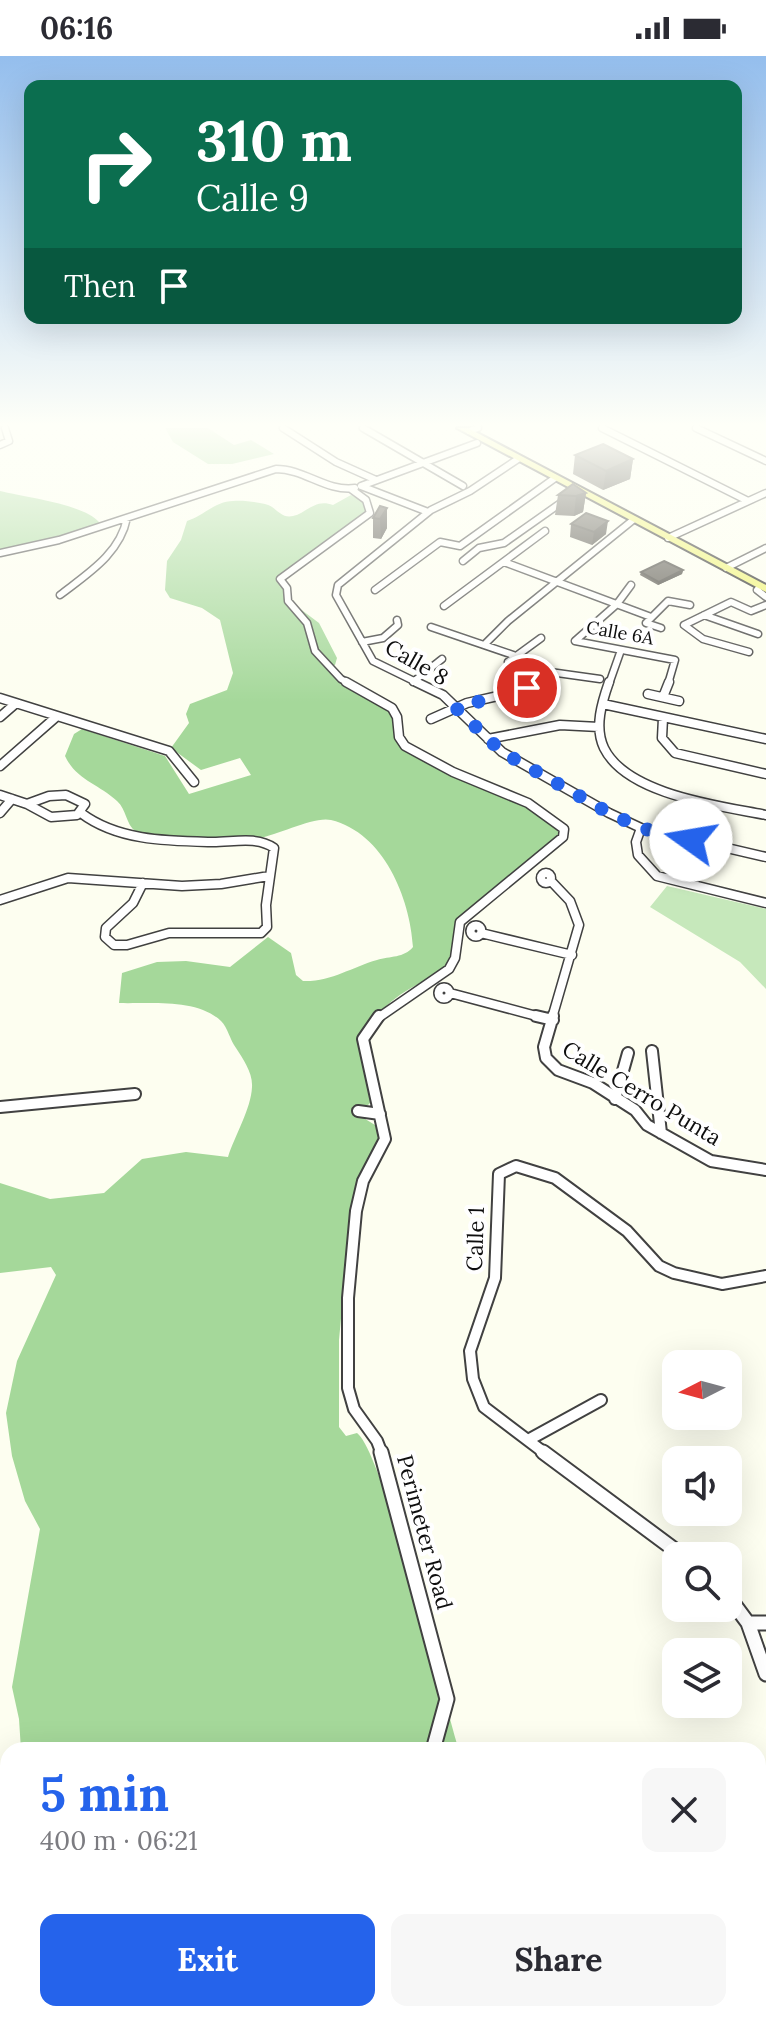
<!DOCTYPE html>
<meta charset="utf-8">
<style>
:root{--surface:#fff;--page:#f7f7f7;--text:#2b2b33;--muted:#7c7c81;--accent:#2563eb}
body{margin:0;font-family:Lora,serif;background:var(--page);color:var(--text);height:100vh;display:flex;flex-direction:column;font-size:30px;white-space:nowrap}
*{box-sizing:border-box;margin:0}
p{font-size:26px;color:var(--muted)}
.icon{flex:none;width:44px;height:44px;fill:none;stroke:currentColor;stroke-width:2;stroke-linecap:round;stroke-linejoin:round}
.map{position:relative;flex:1;overflow:hidden}
.drawer{position:absolute;left:0px;top:1686px;width:766px;height:280px;display:flex;flex-direction:column;background:var(--surface);border-radius:24px 24px 0 0;box-shadow:0 8px 32px #0002}
.drawer>*{flex:none}
.hud{position:absolute;left:24px;top:24px;width:718px;height:244px;border-radius:16px;box-shadow:0 8px 32px #0002;background:#0b6e4f;color:#fff;overflow:hidden}
.needle{width:52px;rotate:264deg}
.tools{position:absolute;left:662px;top:1294px;display:grid;gap:16px}
.tools a{display:grid;place-items:center;width:80px;height:80px;border-radius:16px;background:var(--surface);box-shadow:0 8px 32px #0002;font-size:40px}
.pin{position:absolute;display:grid;place-items:center;width:68px;height:68px;color:#fff;margin:-34px;border:4px solid #fff;border-radius:50%;box-shadow:0 2px 8px #0007}
.me{position:absolute;width:88px;margin:-44px;rotate:283deg;stroke-linejoin:round;filter:drop-shadow(0 0 6px #0008)}
.turn{display:flex;align-items:center;gap:28px;height:168px;padding:0 40px;font-size:36px}
.turn .icon{width:104px;height:104px;stroke-width:2.5}
.turn b{display:block;font-size:56px;line-height:68px}
.then{display:flex;align-items:center;height:76px;padding:0 40px;background:#0003;gap:16px;font-size:30px}
.round{display:grid;place-items:center;flex:none;width:84px;height:84px;border-radius:16px;background:var(--page)}
.headline{display:flex;align-items:center;justify-content:space-between;height:136px;padding:0 40px}
h1{font-size:48px;font-weight:700;line-height:60px;color:var(--accent)}
.cta{display:flex;gap:16px;margin-top:auto;padding:16px 40px}
.cta a{flex:1;height:92px;border-radius:16px;background:var(--accent);color:#fff;font-size:32px;font-weight:700;line-height:92px;text-align:center}
.cta a+a{background:var(--page);color:var(--text)}
.status{display:flex;justify-content:space-between;align-items:center;height:56px;padding:0 40px;background:var(--surface);direction:ltr}
.status svg{height:22px;fill:currentColor}
.map>svg:first-child{display:block}
</style>
<div class="status"><b>06:16</b><svg viewBox="0 0 49 12"><path d="M0 12V9h3v3zM5 12V6h3v6zM10 12V3h3v9zM15 12V0h3v12zM26 1h20v11H26zM47 4h2v5h-2z"/></svg></div>
<div class="map">
<svg width="766" height="1966" viewBox="0 0 766 1966">
<rect width="100%" height="100%" fill="#fdfef0"/>
<path fill="#c6e8bb" d="M667,830L766,853V933L740,906L650,851Z"/>
<path fill="#a5d89a" d="M165,372H208L234,389L251,384L274,398L232,408H208L173,386Z
M0,435C24,441 83,448 99,466L97,470L44,487L0,495Z
M351,439L364,446L367,458L280,521L291,546L319,567L337,602L335,609L329,612L391,653L399,687L517,745L559,773L558,781L456,865L449,908C438,920 420,926 406,935C357,966 366,995 372,1045L368,1049L358,1050L357,1058L375,1069L379,1081L358,1123L351,1155L339,1284V1371L346,1380L357,1377C383,1396 444,1646 459,1694H21L19,1663L12,1631L40,1473L25,1445L12,1400L6,1357L17,1305L56,1219L51,1211L0,1217V1127L50,1143L104,1137L142,1103L186,1096L228,1101C235,1079 251,1053 252,1031C253,1017 243,1003 236,992C230,984 228,972 221,965C197,942 149,948 119,947L122,917L157,906L186,905L230,911L268,881L291,897L296,919L303,925C331,926 352,911 377,904C390,900 404,902 413,891C410,842 384,777 331,764C314,760 278,779 259,782C220,787 174,784 136,776C125,767 127,754 117,745C99,728 76,724 65,700L74,678L82,673L165,700L189,738L251,719L240,702L201,714L171,692L189,667L186,658L190,648L227,634L233,617L220,564L202,552L170,542L165,534L167,505L181,484L187,465C203,460 216,445 233,445C243,444 256,446 265,448C276,450 280,463 293,460C307,457 315,442 333,449Z
M8,1724V1958H542L545,1966H0V1727Z"/>
<g fill="none" stroke-linecap="round" stroke-linejoin="round">
<g stroke="#414141" stroke-width="9">
<path id="street-far3" d="M283,372L336,406L376,424
M363,372L463,430
M602,372L748,445
M696,372L766,405
M469,375L478,372
M0,389L9,385L5,372
M361,430L477,387
M361,430L428,456
M668,482L766,437
M0,497L59,484L276,413C305,413 326,436 355,432
M463,505L479,492L504,487L565,444
M504,506L651,561
M726,512L766,492
M631,529L617,548L575,585L675,604L668,628
M760,530L757,534L766,541
M375,534L440,486L460,490L555,422
M60,539C87,518 120,498 127,462
M444,550L545,475
M704,559L758,578
M431,571L516,600
M661,572L646,567L668,545L690,549
M362,586L383,582L398,569L397,564
M485,588L508,565L633,464
M749,596L703,583L684,569L731,546L751,555L766,549
M508,606L541,582
M413,626L442,603
M350,628L341,623L315,595L307,567L288,545L287,532L280,523L370,457L366,444L351,433
M420,628L373,605L336,539L338,529L431,454L470,435L518,403
M531,628L550,616L600,623
M609,628L621,594"/>
</g>
<g stroke="#414141" stroke-width="11">
<path id="street-far2" d="M346,626L392,652L397,661L399,681L405,690L453,716L528,747L564,773L563,781L460,866L455,902L449,913L378,962
M416,626L443,639L502,696L609,757L641,772L766,801
M609,626C602,646 594,671 604,692C627,739 721,750 766,759
M648,638L679,645
M663,641L669,626
M0,642L169,695L194,726
M603,648L766,683
M0,661L15,648
M663,662L662,682L675,697L766,718
M431,663L467,647L520,635L534,626
M488,683L560,669L599,671
M0,710L56,661
M0,739L27,748
M66,739L85,748L77,759L51,761L27,748L49,740Z
M0,757L12,743
M81,757C118,785 168,785 213,786C234,786 257,780 274,792L266,849L267,871L261,877H169L127,889H114L105,881L106,872L133,847L143,827
M641,772L636,786L638,799L657,820L766,847
M541 822a5 5 0 1 1 10 0a5 5 0 1 1-10 0Z
M551,825L570,845L579,869L552,962
M0,844L68,822L182,830L221,828L269,820
M470.5 875a5.5 5.5 0 1 1 11 0a5.5 5.5 0 1 1-11 0Z
M481,877L572,899
M438.5 937a5.5 5.5 0 1 1 11 0a5.5 5.5 0 1 1-11 0Z
M450,937L544,962"/>
</g>
<g stroke="#414141" stroke-width="14">
<path id="street-far1" d="M379,960L363,983L385,1083L363,1125L356,1155L348,1242V1332L354,1353L377,1385L382,1398
M536,960L553,964
M553,960L544,991L546,1002L558,1014L593,1027L635,1054L647,1069L711,1105L766,1114
M652,995L661,1077
M615,1043L628,997
M0,1051L135,1038
M358,1055L380,1058
M530,1383L601,1344
M546,1398L484,1351L473,1323L470,1295L495,1222L499,1118L516,1110L555,1122L627,1175L659,1210L674,1217L722,1228L766,1220"/>
</g>
<g stroke="#414141" stroke-width="17">
<path id="street" d="M381,1396L447,1643L433,1694
M543,1396L683,1500
M728,1540L748,1567L766,1618
M748,1567H766
M758,1942L766,1941
M363,1958L366,1966"/>
</g>
<g stroke="#1f1f1f" stroke-width="4">
<path id="primary" d="M457,372H468L766,529V536Z"/>
</g>
<use href="#street-far3" stroke="#fff" stroke-width="6"/>
<use href="#street-far2" stroke="#fff" stroke-width="8"/>
<use href="#street-far1" stroke="#fff" stroke-width="10"/>
<use href="#street" stroke="#fff" stroke-width="13"/>
<use href="#primary" fill="#eff36b" fill-rule="evenodd"/>
</g>
<path fill="#4a4740" d="M575,399L633,403L630,423L603,434L573,418Z
M586,437L583,456L574,460L555,459L558,439Z
M387,452V472L381,483L373,482V462Z
M571,468L606,478L592,489L570,481Z
M683,514L682,518L658,529L640,519L641,516Z"/>
<path fill="#3c3a34" d="M633,403L630,423L603,434L606,415Z
M586,437L583,456L574,460L576,440Z
M387,452V472L381,483L380,463Z
M608,465L606,478L592,489L594,476Z
M683,514L682,518L658,529L659,526Z"/>
<path fill="#56534b" stroke="#3c3a34" stroke-width="2" d="M603,388L633,403L606,415L575,399Z
M573,428L586,437L576,440L558,439Z
M380,450L387,452L380,463L373,462Z
M586,457L608,465L594,476L571,468Z
M664,505L683,514L659,526L641,516Z"/>
<linearGradient id="sky" x2="0" y2="1"><stop stop-color="#94beed"/><stop offset="0.57" stop-color="#fefff8"/><stop offset="1" stop-color="#fefff8" stop-opacity="0"/></linearGradient>
<rect width="766" height="647" fill="url(#sky)"/>
<g fill="none" stroke-linecap="round" stroke-linejoin="round">
<path stroke="#2563eb" stroke-width="14" stroke-dasharray="0 25.2" d="M527,632L456,652L502,696L609,757L641,772L691,784"/>
</g>
<g text-anchor="middle" stroke-width="8" stroke-linejoin="round" paint-order="stroke">
<g font-size="18" fill="#0e0e0e" stroke="#fff">
<text transform="translate(620 577) rotate(10)" y="6">Calle 6A</text>
</g>
<g font-size="22" fill="#0e0e0e" stroke="#fff">
<text transform="translate(417 606) rotate(30)" y="8">Calle 8</text>
<text transform="translate(642 1037) rotate(31)" y="8">Calle Cerro Punta</text>
<text transform="translate(475 1183) rotate(-88)" y="8">Calle 1</text>
<text transform="translate(425 1476) rotate(75)" y="8">Perimeter Road</text>
</g>
</g>
</svg>
<div class="tools">
<a><svg class="needle" viewBox="-14 -14 28 28"><path d="M0-13l5 13h-10z" fill="#e53935"/><path d="M0 13l5-13h-10z" fill="#7c7c81"/></svg></a>
<a><svg class="icon" aria-label="sound" viewBox="0 0 24 24"><path d="M4 9h4l5-4v14l-5-4H4zM17 9q2 3 0 6"/></svg></a>
<a><svg class="icon" aria-label="search" viewBox="0 0 24 24"><circle cx="10" cy="10" r="6"/><path d="M15 15l6 6"/></svg></a>
<a><svg class="icon" aria-label="layers" viewBox="0 0 24 24"><path d="M12 4l9 5-9 5-9-5zM3 14l9 5 9-5"/></svg></a>
</div>
<div class="pin" style="left:527px;top:632px;background:#d93025"><svg class="icon" aria-label="arrive" viewBox="0 0 24 24"><path d="M6 21V4h12l-3 4 3 4H6"/></svg></div>
<svg class="me" style="left:691px;top:784px" viewBox="-20 -20 40 40"><circle r="19" fill="#fff"/><path d="M0-13L10 11 0 6-10 11z" fill="#2563eb"/></svg>
<div class="hud">
<div class="turn"><svg class="icon" aria-label="right" viewBox="0 0 24 24"><path d="M7 20v-9h11M14 6l5 5-5 5"/></svg><div><b>310 m</b>Calle 9</div></div>
<div class="then">Then<svg class="icon" aria-label="arrive" viewBox="0 0 24 24"><path d="M6 21V4h12l-3 4 3 4H6"/></svg></div>
</div>
<section class="drawer">
<div class="headline"><div><h1>5 min</h1><p>400 m · 06:21</p></div><a class="round"><svg class="icon" aria-label="close" viewBox="0 0 24 24"><path d="M6 6l12 12M18 6L6 18"/></svg></a></div>
<div class="cta"><a>Exit</a><a>Share</a></div>
</section>
</div>
